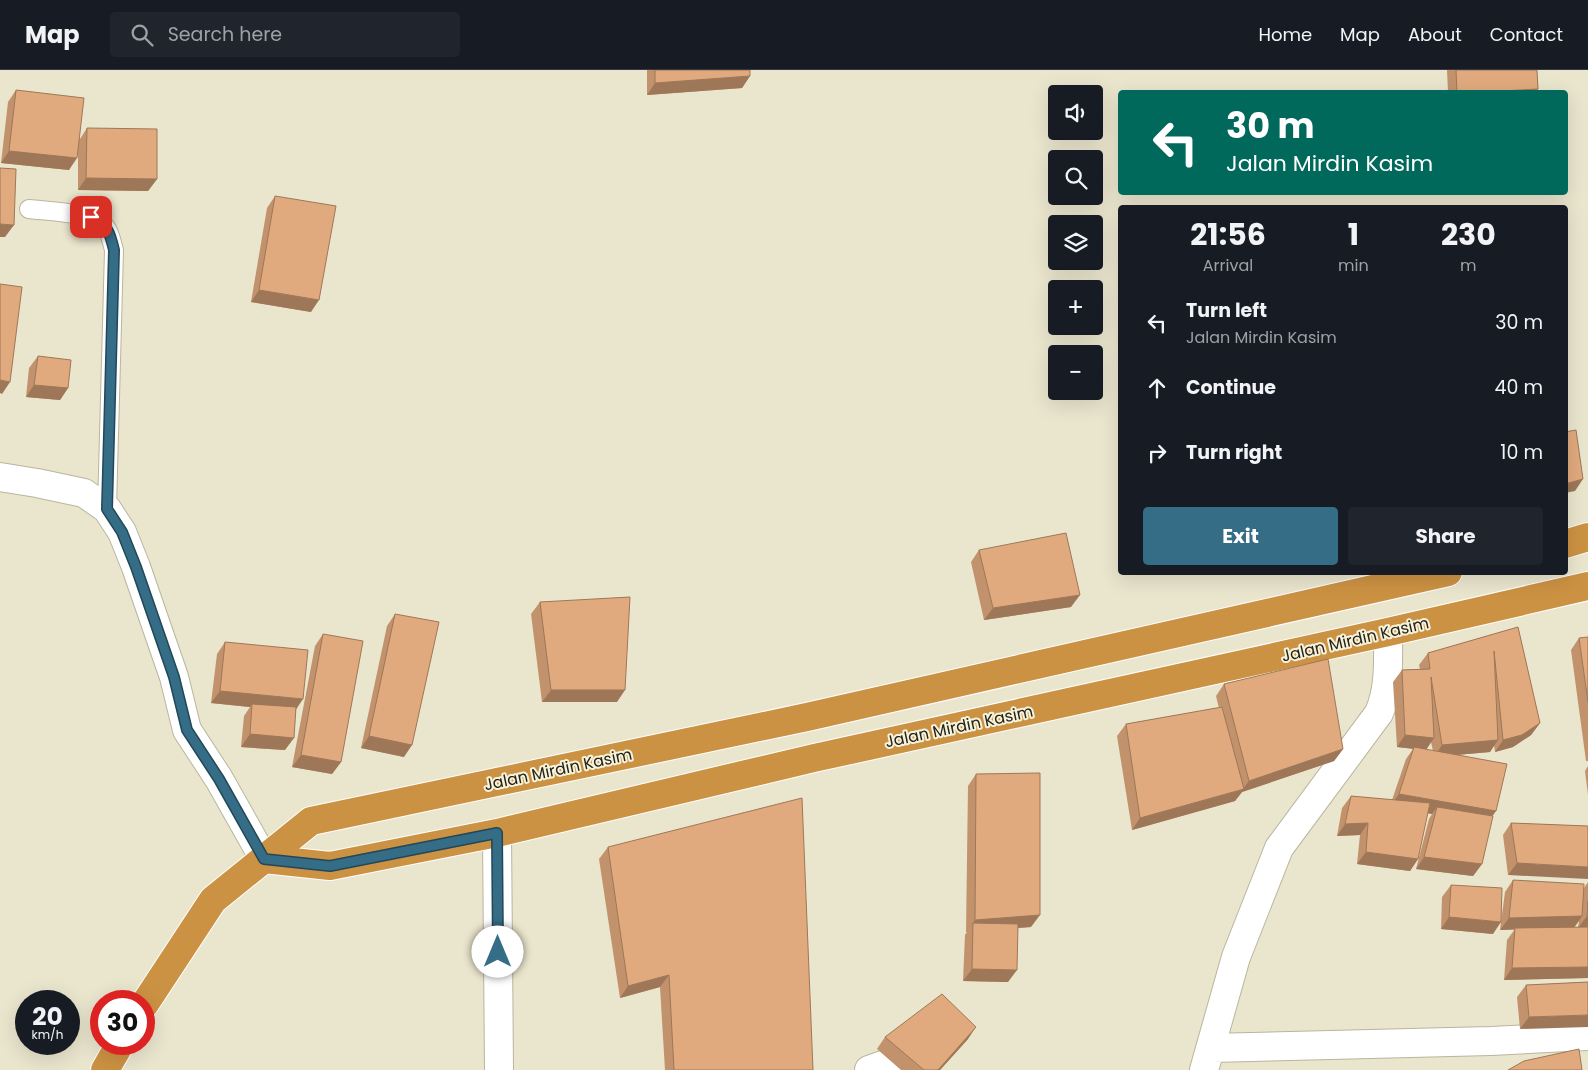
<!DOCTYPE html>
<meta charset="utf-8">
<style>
:root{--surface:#171b24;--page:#20242c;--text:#f1f3f6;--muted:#9ea1a6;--line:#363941;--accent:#356d87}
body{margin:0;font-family:Poppins,sans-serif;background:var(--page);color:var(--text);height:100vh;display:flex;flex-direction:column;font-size:19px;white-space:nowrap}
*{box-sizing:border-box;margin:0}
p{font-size:16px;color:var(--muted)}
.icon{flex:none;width:28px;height:28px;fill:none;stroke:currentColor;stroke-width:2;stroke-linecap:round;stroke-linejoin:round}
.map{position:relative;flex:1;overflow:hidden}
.side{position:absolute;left:1118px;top:135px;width:450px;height:370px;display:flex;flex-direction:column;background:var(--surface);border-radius:5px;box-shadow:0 5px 20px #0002}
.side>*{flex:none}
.guide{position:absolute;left:1118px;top:20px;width:450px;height:105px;border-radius:5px;box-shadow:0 5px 20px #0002;background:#00695c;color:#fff;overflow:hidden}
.buttons{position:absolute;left:1048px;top:15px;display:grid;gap:10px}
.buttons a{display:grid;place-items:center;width:55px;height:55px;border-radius:5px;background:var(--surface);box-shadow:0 5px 20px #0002;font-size:25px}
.speed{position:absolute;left:15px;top:920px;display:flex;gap:10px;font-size:25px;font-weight:700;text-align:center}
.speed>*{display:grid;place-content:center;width:65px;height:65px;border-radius:50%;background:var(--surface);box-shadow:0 5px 20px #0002;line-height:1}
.speed small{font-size:12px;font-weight:400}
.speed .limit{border:8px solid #d22;background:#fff;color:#111}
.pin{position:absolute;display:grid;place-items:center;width:42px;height:42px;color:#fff;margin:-21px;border-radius:10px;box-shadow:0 2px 8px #0006}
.me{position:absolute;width:55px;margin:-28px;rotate:0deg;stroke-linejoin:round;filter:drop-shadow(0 0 4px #0008)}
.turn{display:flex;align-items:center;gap:18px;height:105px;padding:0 25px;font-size:22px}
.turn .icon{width:65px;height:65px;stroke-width:2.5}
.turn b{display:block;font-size:35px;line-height:42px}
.eta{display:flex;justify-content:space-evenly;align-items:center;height:85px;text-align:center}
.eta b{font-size:30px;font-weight:700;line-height:35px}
.action{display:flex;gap:10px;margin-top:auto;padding:10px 25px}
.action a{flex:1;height:58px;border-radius:5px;background:var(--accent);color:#fff;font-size:20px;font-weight:700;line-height:58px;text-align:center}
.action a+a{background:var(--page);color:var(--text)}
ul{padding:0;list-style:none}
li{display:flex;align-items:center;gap:15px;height:65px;padding:0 25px}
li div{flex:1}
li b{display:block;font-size:19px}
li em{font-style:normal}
header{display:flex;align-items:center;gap:30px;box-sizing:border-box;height:70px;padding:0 25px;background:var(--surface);border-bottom:1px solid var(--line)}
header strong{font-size:24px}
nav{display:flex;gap:28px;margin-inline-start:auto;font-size:18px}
.search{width:350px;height:45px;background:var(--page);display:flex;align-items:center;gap:12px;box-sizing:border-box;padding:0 18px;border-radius:5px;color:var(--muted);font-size:19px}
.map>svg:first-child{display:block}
</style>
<header>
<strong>Map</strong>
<div class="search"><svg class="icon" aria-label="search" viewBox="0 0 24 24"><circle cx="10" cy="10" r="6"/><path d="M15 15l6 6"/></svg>Search here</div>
<nav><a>Home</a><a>Map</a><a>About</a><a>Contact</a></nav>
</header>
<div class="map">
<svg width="1588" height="1000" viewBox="0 0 1588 1000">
<rect width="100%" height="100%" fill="#eae5cd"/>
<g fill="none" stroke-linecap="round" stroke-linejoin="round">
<g stroke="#bab59e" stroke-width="20">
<path id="service" d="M29,139C45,141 90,143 101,152C110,160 111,170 114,180L107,439"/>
</g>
<g stroke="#bab59e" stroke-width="30">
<path id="minor" d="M0,407L37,413L84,423L107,439L122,462L136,497L174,607L187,660L219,709L264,789
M497,763L499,1000
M1211,978L1491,971L1588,966
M869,1000L883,995L887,1000
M1204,1000L1236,887L1279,778L1379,643C1390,617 1388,590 1388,562"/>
</g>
<g stroke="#fff" stroke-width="30">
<path id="trunk" d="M1565,474L1588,467
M264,789L330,796L497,763L814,688L1388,562L1588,516
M144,935L213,830L311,751L807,647L1448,502
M105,1000L120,974"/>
</g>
<use href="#service" stroke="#fff" stroke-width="18"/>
<use href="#minor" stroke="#fff" stroke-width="28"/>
<use href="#trunk" stroke="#cc9243" stroke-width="28"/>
</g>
<path fill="#c2926c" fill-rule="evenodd" d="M647,0H750V6L742,18L647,25Z
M1447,0H1537L1538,19L1535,22H1448Z
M16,20L80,69L87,58L157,109L148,121L78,120V80L69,100L1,93L8,32Z
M275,126L311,242L251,232L267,138Z
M38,286L68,318L60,330L26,327L29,298Z
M979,480L1071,537L984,550L971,492Z
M540,532L617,632H542L531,544Z
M395,544L404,687L361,678L387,556Z
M1518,557L1540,653L1531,665L1513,677L1495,682L1494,675L1490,682L1455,685L1492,746L1482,794L1473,806L1416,799L1429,749L1432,744L1427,743L1418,789L1410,801L1357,794L1360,765L1337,766L1342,738L1351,726L1392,730L1406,689L1413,679L1397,677L1393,612L1402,600L1420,599L1419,595L1428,583ZM1431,672L1433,681L1426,679Z
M323,564L341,692L332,704L292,697L315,576Z
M1588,567V691H1586L1571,580L1579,568Z
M225,572L296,639L285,680L241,677L244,646L250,637L211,633L217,584Z
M1224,614L1343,679L1334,691L1242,722L1235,731L1132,760L1117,666L1126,654L1219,638L1216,626Z
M1588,696V725L1585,701Z
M976,704L1031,857L1018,858L1008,912L963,911L965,865L967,862H966L968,716Z
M1511,753L1588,756L1508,805L1503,765Z
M608,777L813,1000H665L660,917L620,928L599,789Z
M1513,810L1584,818L1588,812V908L1504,910L1507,870L1515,859L1500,860L1505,822ZM1579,851L1578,857H1574Z
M1451,815L1493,864L1441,859L1442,827Z
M1588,912L1520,959L1517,927L1526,915Z
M885,967L968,969L940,1000H901L877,979Z"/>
<path fill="#9e7758" d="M750,6L742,18L647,25L655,13Z
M1538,19L1535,22H1484Z
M9,81L77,88L69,100L1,93Z
M86,108L157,109L148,121L78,120Z
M0,154L14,155L5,167H0Z
M259,220L319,230L311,242L251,232Z
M0,310L10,312L2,324L0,323Z
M34,315L68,318L60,330L26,327Z
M1583,409L1575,421L1565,423V414Z
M1080,525L1071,537L984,550L993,538Z
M551,620H625L617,632H542Z
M220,621L303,629L295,641L252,634L250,637L211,633Z
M1540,653L1531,665L1513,677L1495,682L1503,670Z
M250,664L294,668L285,680L241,677Z
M1405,665L1434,668L1426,680L1397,677Z
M369,666L412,675L404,687L361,678Z
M1498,670L1490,682L1434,687L1442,675Z
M1343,679L1334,691L1242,722L1235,731L1132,760L1140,748L1242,720L1249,711Z
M301,685L341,692L332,704L292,697Z
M1399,724L1496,741L1487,754L1437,737L1432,744L1390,736Z
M1368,753L1360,765L1337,766L1345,754Z
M1366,782L1418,789L1410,801L1357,794Z
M1424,787L1482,794L1473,806L1416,799Z
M1517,793L1588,797V809L1508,805Z
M1040,845L1031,857L973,861V853L966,862L975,850Z
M1582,846L1574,858L1500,860L1509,848Z
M1587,846H1588V858H1578Z
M1449,847L1501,852L1493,864L1441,859Z
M1588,897V908L1504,910L1512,898Z
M972,899L1017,900L1008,912L963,911Z
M669,905L660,917L620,928L628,916Z
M1588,945V957L1520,959L1529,947Z
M976,957L968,969L940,1000H938Z"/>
<path fill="#e1aa7e" stroke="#9e7758" d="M655,0H750V6L655,13Z
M1456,0H1537L1538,19L1484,22H1457Z
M16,20L84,28L77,88L9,81Z
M87,58L157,59V109L86,108Z
M0,98L16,99L14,155L0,154Z
M275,126L336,136L319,230L259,220Z
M0,214L22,217L10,312L0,310Z
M38,286L71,290L68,318L34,315Z
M1576,360L1583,409L1565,414V362Z
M1066,463L1080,525L993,538L979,480Z
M630,527L625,620H551L540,532Z
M395,544L439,552L412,675L369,666Z
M1518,557L1540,653L1522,665L1503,670L1494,581L1498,670L1442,675L1431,607L1434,668L1405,665L1402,600L1430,599L1428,583Z
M323,564L363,571L341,692L301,685Z
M1588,567V632L1579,568Z
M225,572L308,580L303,629L220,621Z
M1328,589L1343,679L1249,711L1224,614Z
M252,634L296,637L294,668L250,664Z
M1222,637L1244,719L1140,748L1126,654Z
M1414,677L1507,694L1496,741L1399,724Z
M1040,703V845L975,850L976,704Z
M1351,726L1430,733L1418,789L1366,782L1368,753L1345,754Z
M802,728L813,1000H674L669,905L628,916L608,777Z
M1437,737L1493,746L1482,794L1424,787Z
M1511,753L1588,756V797L1517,793Z
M1513,810L1584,814L1582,846L1509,848Z
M1451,815L1502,818L1501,852L1449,847Z
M1588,831V846H1587Z
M973,853L1018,854L1017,900L972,899Z
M1588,857V897L1512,898L1515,858Z
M1588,912V945L1529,947L1526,915Z
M942,924L976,957L938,1000H924L885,967Z
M1579,979L1582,1000H1508L1524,991Z"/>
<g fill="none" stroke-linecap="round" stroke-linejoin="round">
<g stroke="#224758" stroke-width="12">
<path id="route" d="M91,147C108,155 110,163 114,180L107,439L122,462L136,497L174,607L187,660L219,709L264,789L330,796L497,763L498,882"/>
</g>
<use href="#route" stroke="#356d87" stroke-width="9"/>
</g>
<g text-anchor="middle" stroke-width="4" stroke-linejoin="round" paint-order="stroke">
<g font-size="16" fill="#242219" stroke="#f7f2da">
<text transform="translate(1355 569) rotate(-13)" y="6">Jalan Mirdin Kasim</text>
<text transform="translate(959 656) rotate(-12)" y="6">Jalan Mirdin Kasim</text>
<text transform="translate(558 699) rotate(-12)" y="6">Jalan Mirdin Kasim</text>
</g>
</g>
</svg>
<div class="buttons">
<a><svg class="icon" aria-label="sound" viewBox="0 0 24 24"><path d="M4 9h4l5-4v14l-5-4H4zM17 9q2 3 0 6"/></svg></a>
<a><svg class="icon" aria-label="search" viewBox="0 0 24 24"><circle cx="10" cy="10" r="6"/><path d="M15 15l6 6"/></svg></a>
<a><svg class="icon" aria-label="layers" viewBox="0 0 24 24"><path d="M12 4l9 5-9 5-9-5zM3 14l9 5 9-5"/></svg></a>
<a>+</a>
<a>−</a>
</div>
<div class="speed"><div>20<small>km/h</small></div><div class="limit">30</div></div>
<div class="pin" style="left:91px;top:147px;background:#d93025"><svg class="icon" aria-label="arrive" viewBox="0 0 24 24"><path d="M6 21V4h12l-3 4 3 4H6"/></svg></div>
<svg class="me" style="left:498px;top:882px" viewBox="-20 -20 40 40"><circle r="19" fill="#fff"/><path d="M0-13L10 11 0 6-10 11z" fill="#356d87"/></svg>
<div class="guide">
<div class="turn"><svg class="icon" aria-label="left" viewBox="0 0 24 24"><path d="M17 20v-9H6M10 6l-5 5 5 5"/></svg><div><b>30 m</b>Jalan Mirdin Kasim</div></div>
</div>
<section class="side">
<div class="eta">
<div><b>21:56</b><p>Arrival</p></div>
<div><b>1</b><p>min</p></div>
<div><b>230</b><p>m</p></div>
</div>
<ul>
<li><svg class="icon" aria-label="left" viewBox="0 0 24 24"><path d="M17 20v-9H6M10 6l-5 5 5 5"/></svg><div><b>Turn left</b><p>Jalan Mirdin Kasim</p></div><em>30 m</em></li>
<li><svg class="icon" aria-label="ahead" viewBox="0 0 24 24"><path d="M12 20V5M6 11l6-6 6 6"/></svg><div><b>Continue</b></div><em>40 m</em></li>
<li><svg class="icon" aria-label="right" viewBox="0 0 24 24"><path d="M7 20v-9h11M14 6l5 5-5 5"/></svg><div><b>Turn right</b></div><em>10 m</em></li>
</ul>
<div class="action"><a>Exit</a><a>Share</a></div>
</section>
</div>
